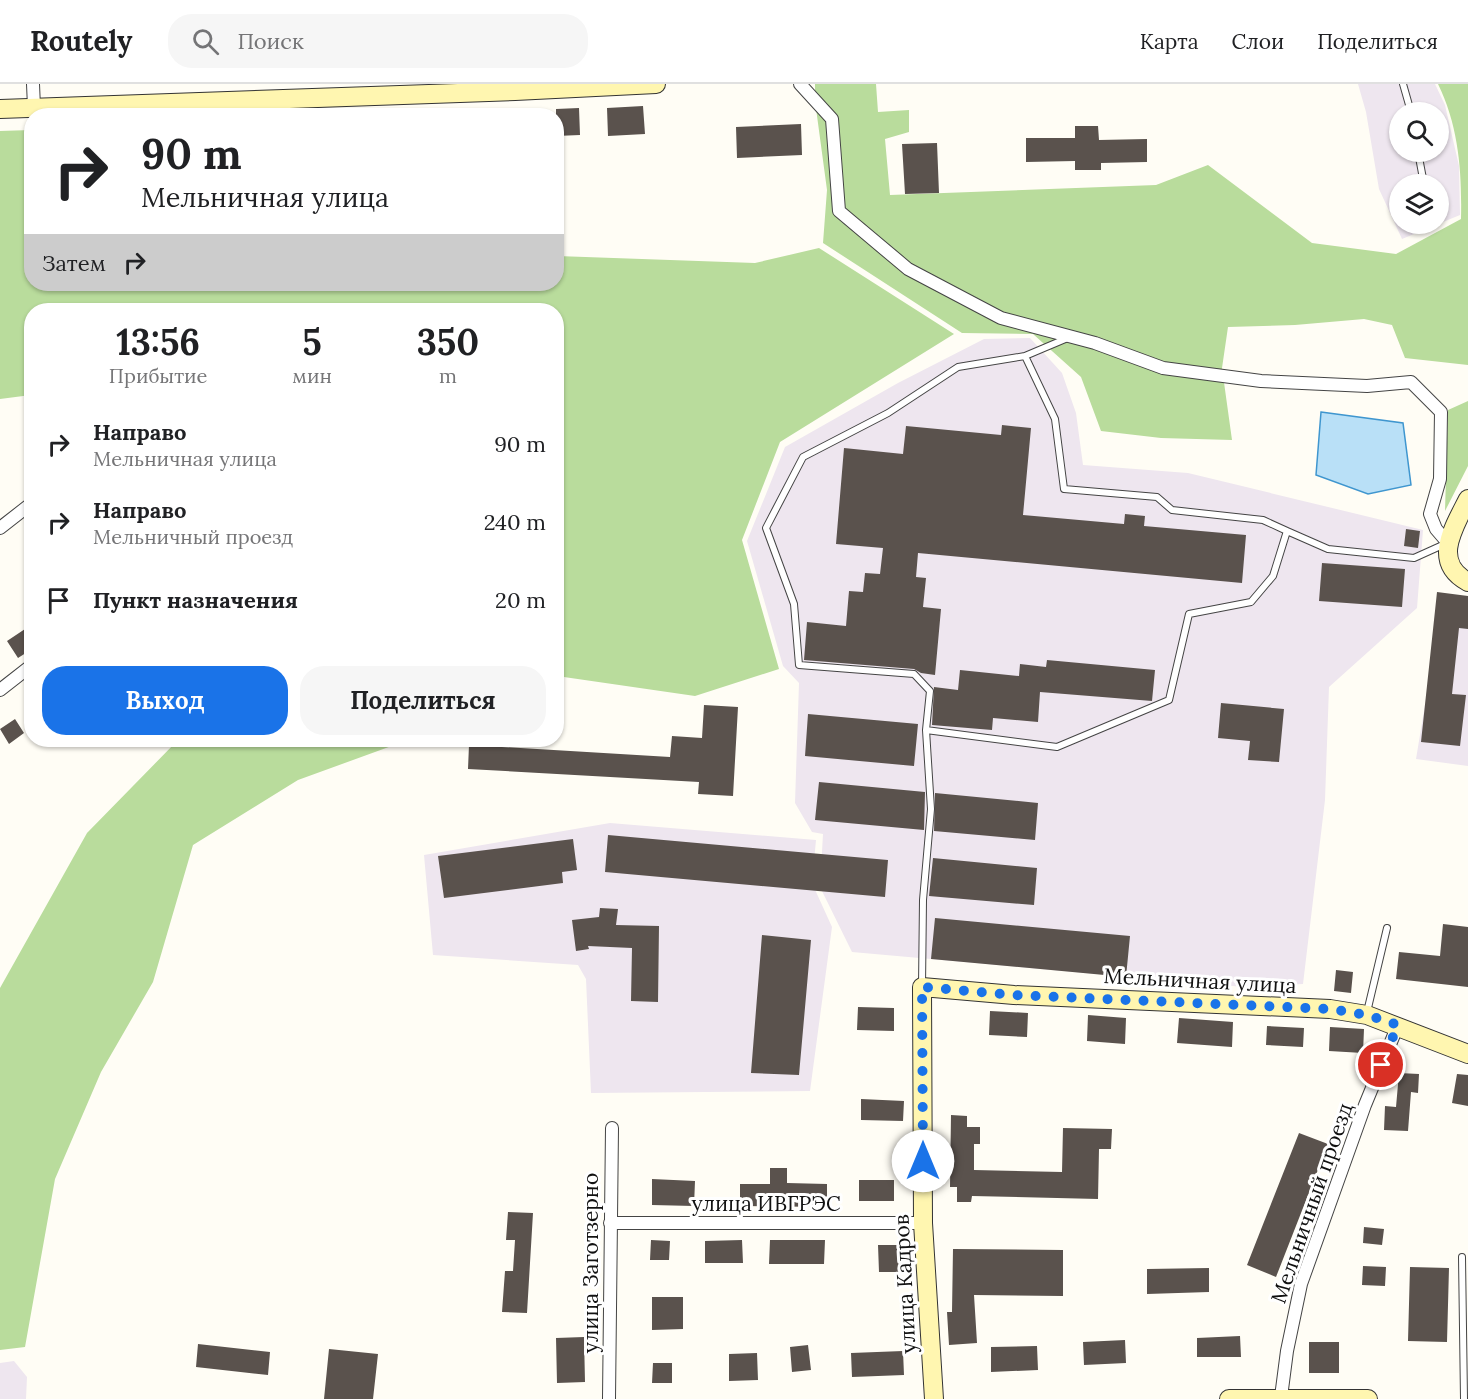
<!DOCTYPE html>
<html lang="ru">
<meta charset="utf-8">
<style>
:root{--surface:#fff;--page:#f6f6f6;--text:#202124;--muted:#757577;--line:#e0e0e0;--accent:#1a73e8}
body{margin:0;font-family:Lora,serif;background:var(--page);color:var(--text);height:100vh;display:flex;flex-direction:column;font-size:22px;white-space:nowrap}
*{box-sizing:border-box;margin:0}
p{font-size:20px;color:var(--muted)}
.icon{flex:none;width:33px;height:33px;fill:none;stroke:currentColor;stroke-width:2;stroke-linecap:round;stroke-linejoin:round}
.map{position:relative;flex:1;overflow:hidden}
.drawer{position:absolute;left:24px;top:219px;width:540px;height:444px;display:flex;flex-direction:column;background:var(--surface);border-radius:24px;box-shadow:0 2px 4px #0004}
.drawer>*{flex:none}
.banner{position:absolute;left:24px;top:24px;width:540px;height:183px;border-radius:24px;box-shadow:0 2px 4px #0004;background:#fff;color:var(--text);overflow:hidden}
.controls{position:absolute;left:1389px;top:18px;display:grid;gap:12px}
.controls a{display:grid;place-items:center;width:60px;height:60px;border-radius:50%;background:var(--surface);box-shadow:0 2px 4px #0004;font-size:30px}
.pin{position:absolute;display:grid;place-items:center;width:51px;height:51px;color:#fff;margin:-26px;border:3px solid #fff;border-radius:50%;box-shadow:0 2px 6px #0007}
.me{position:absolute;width:66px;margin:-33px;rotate:0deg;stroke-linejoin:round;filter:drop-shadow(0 0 4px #0008)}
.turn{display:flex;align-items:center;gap:21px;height:126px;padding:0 18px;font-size:27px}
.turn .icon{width:78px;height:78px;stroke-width:2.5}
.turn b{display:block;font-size:42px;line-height:51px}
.then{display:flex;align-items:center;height:57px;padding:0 18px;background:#0003;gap:12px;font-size:22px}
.eta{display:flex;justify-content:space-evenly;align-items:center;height:102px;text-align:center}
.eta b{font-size:36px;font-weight:700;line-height:42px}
.cta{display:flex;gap:12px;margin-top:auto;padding:12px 18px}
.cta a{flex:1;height:69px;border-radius:24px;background:var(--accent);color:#fff;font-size:24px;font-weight:700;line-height:69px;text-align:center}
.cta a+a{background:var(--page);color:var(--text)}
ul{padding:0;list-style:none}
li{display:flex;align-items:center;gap:18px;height:78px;padding:0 18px}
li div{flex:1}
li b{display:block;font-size:22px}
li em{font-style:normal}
header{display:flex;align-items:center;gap:36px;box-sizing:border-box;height:84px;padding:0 30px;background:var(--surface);border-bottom:2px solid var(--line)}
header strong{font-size:28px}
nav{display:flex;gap:33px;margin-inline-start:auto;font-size:21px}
.search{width:420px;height:54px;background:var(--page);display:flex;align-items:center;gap:15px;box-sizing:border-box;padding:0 21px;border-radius:24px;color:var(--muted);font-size:22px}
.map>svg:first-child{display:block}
</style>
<header>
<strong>Routely</strong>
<div class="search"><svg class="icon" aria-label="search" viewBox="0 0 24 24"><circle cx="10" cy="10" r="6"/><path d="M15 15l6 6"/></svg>Поиск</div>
<nav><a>Карта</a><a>Слои</a><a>Поделиться</a></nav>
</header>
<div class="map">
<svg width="1468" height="1315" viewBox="0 0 1468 1315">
<rect width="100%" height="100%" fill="#fffdf5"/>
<path fill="#eee6ef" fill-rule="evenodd" d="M1358,0H1435L1445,21L1459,82L1460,131L1402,155L1379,105L1366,28ZM1400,28H1438V68H1400ZM1400,100H1438V140H1400Z
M1030,254L1062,289L1076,329L1083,381L1188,389L1423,446L1417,524L1329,603L1325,716L1303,900L1244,903L852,868L820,803L823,750L812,748L795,719L799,599L783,582L747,457L785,363L898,299L984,255Z
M1442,518L1468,519V682L1416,675Z
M610,739L816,756L812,799L832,843L810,1007L591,1009L586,895L578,881L433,871L424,771Z
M14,1277L27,1293L26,1315H0V1279Z"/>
<path fill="#b9dc9c" d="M815,0H876L878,28L909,26V48L885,55L890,111L1156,101L1208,81L1312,159L1396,170L1461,135C1462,88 1459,43 1438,0H1468V281L1405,274L1392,241L1364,235L1295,241L1228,243L1222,284L1232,356L1161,354L1101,347L1081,293L1033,250L962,249L823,159L827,106L815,17Z
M31,46L32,200H556L557,172L755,179L819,164L954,250L780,358L742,456L779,585L695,612L557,592L556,226H32L31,311L0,315V47Z
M1468,317V382L1445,427L1448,326Z
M178,656H408L298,696L193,761L153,898L101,988L55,1095L25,1263L0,1266V904L87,749Z"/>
<path fill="#b9e0f7" stroke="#3f96cf" stroke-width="1.5" d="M1321,328L1403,339L1411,401L1368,410L1316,391Z"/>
<path fill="#5a524d" d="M643,22L645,50L608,52L607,24Z
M579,24L580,51L556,52V25Z
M801,40L802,71L737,74L736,43Z
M1075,42H1098L1099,56L1147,55V78L1101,79V86H1075V77L1026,78V54H1075Z
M937,59L939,109L905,110L902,60Z
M1002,341L1031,344L1023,431L1124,440L1125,430L1145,432L1144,442L1246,451L1242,499L918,469L916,493L926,494L923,523L941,525L935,591L921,589L914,585L804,576L807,538L846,542L849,507L863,508L865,489L880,490L883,464L836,460L844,364L903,370L906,342L1001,351Z
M1406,445L1420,447L1418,464L1404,462Z
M1322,479L1405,485L1402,523L1319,517Z
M1437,508L1468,512V545L1459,544L1452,610L1466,611L1460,662L1421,658Z
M25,545L32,556V565L18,574L7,557Z
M1047,576L1155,586L1152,617L1040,608L1038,638L993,634L992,646L932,641L934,603L958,606L960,586L1019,592L1020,580L1046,583Z
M1221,619L1284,625L1279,678L1248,676L1250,657L1218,654Z
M704,621L738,623L733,712L698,710L699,698L468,685L469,661L670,673L672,652L702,654Z
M808,630L918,640L914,682L805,672Z
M15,635L24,649L9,660L0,645Z
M819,698L925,708L924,746L815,736Z
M935,709L1038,719L1035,756L934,747Z
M608,751L888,776L885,813L605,788Z
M573,755L577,786L562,788L563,799L444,814L438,772Z
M933,774L1037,784L1034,821L929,812Z
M600,824L618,825L616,841L659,842L658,918L631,917L632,864L588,862L589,865L576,867L572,836L599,833Z
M935,834L1130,852L1126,893L931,875Z
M1443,840L1468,843V903L1396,895L1399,868L1440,872Z
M762,851L811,856L799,991L751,989Z
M1336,886L1353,888L1351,909L1334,907Z
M858,923L894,924V947L857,946Z
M990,927L1028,929L1027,953L989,951Z
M1088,931L1126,934L1125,960L1087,957Z
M1179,934L1233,938L1232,963L1177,959Z
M1267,942L1304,944L1303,963L1266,961Z
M1330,943L1364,945L1363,969L1329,967Z
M1399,989L1419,990L1418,1009L1411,1008L1408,1047L1384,1046L1385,1022L1396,1023Z
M1457,990L1468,991V1022L1452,1019Z
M861,1015L904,1017L903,1037L861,1036Z
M951,1031L967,1032V1043H980V1060H974V1086L1062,1088L1063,1044L1112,1045L1111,1065H1099L1098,1115L972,1112L971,1118H957V1103H950Z
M1299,1049L1328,1060L1276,1193L1247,1181Z
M770,1084H787V1099L827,1100V1123L740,1122V1100H770Z
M652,1095L695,1097L694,1122L652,1121Z
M859,1096H894V1117H859Z
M508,1128L533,1129L527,1229L502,1228L505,1187H513L515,1156H506Z
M1364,1143L1384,1145L1382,1161L1363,1159Z
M651,1156L670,1157L669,1176H650Z
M742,1156L743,1179H705V1157Z
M770,1156H825L824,1180H769Z
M878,1161H899V1188H879Z
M953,1165L1063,1166V1212L974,1211L977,1259L949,1261L947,1228H952Z
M1363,1182L1386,1183L1385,1202L1362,1201Z
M1410,1183L1449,1184L1447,1258L1408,1257Z
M1209,1184V1208L1147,1210V1185Z
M652,1213H683V1245L652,1246Z
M1240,1252L1241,1273H1197V1254Z
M584,1253L585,1298L557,1299L556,1254Z
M1125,1256L1126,1279L1084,1281L1083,1258Z
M1309,1258H1339V1289H1309Z
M198,1260L270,1268L268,1291L196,1283Z
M808,1261L811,1286L792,1288L790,1263Z
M1037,1262L1038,1286L991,1288V1263Z
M329,1265L378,1270L373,1315H324Z
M903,1267L904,1291L852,1293L851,1269Z
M757,1269L758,1296L729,1297V1270Z
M653,1279H672V1299H652Z"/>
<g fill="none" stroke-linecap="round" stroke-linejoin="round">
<g stroke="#444" stroke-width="8">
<path id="lane" d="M1403,0L1411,28
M1418,68L1424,100
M1025,272L1055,335L1064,405L1157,413L1172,426L1263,436L1287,447
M926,646L1057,663L1169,616L1189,530L1251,518L1273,492L1287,447L1328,465L1414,474L1445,460
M922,902L923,816L931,725L926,646L930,607L914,590L799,581L794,520L766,444L803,373L888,329L958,283L1025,272L1070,253
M1367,928L1387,844
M1462,1173L1464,1315"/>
</g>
<g stroke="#444" stroke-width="14">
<path id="street" d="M33,0L34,23
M800,0L832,35L839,127L908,185L1001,234L1095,259L1163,284L1261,297L1367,302L1411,298L1441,328L1440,395L1430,430L1436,445L1448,459
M0,444L32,419
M0,606L32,581
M610,1139H923
M1281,1313L1287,1267L1301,1200L1365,1021L1398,941
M609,1315L612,1044"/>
</g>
<g stroke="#333" stroke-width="20">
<path id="secondary" d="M0,25L515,7L656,0
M1468,415C1454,443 1431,478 1468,498
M934,1315L923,1139L922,903L1014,911L1330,925L1367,931L1468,970
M1229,1315H1368"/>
</g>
<use href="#lane" stroke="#fff" stroke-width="6"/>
<use href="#street" stroke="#fff" stroke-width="12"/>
<use href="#secondary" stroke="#fff6b0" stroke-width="18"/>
</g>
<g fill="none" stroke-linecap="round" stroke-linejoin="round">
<path stroke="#1a73e8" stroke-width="10" stroke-dasharray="0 18" d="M923,1077L922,903L1014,911L1330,925L1367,931L1398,941L1381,981"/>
</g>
<g text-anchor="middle" stroke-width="6" stroke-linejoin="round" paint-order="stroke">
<g font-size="21" fill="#111" stroke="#fff">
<text transform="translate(1200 897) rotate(3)" y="7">Мельничная улица</text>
<text transform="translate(1312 1119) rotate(-71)" y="7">Мельничный проезд</text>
<text x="766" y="1127">улица ИВГРЭС</text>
<text transform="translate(591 1179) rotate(-90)" y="7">улица Заготзерно</text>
<text transform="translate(905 1200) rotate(-93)" y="7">улица Кадров</text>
</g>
</g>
</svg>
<div class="controls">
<a><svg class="icon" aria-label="search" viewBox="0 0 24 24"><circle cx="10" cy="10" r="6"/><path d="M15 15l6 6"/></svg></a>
<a><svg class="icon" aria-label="layers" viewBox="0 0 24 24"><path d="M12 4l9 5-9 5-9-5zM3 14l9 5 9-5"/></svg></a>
</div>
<div class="pin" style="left:1381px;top:981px;background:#d93025"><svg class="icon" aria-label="arrive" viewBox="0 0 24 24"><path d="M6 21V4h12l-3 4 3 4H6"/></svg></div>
<svg class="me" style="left:923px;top:1077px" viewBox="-20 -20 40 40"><circle r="19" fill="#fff"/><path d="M0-13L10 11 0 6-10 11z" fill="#1a73e8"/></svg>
<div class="banner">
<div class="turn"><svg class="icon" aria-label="right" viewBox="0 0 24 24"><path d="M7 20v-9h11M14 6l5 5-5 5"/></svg><div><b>90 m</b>Мельничная улица</div></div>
<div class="then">Затем<svg class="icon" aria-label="right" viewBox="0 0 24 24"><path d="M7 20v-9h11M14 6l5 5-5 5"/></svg></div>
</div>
<section class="drawer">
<div class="eta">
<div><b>13:56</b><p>Прибытие</p></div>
<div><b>5</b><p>мин</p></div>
<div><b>350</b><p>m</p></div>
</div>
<ul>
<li><svg class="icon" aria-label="right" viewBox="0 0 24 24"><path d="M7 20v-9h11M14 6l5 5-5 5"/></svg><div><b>Направо</b><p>Мельничная улица</p></div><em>90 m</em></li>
<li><svg class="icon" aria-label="right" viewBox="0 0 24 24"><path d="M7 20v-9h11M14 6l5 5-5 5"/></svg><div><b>Направо</b><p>Мельничный проезд</p></div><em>240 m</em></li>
<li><svg class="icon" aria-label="arrive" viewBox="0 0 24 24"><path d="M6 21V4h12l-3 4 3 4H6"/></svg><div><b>Пункт назначения</b></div><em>20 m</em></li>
</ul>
<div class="cta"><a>Выход</a><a>Поделиться</a></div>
</section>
</div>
